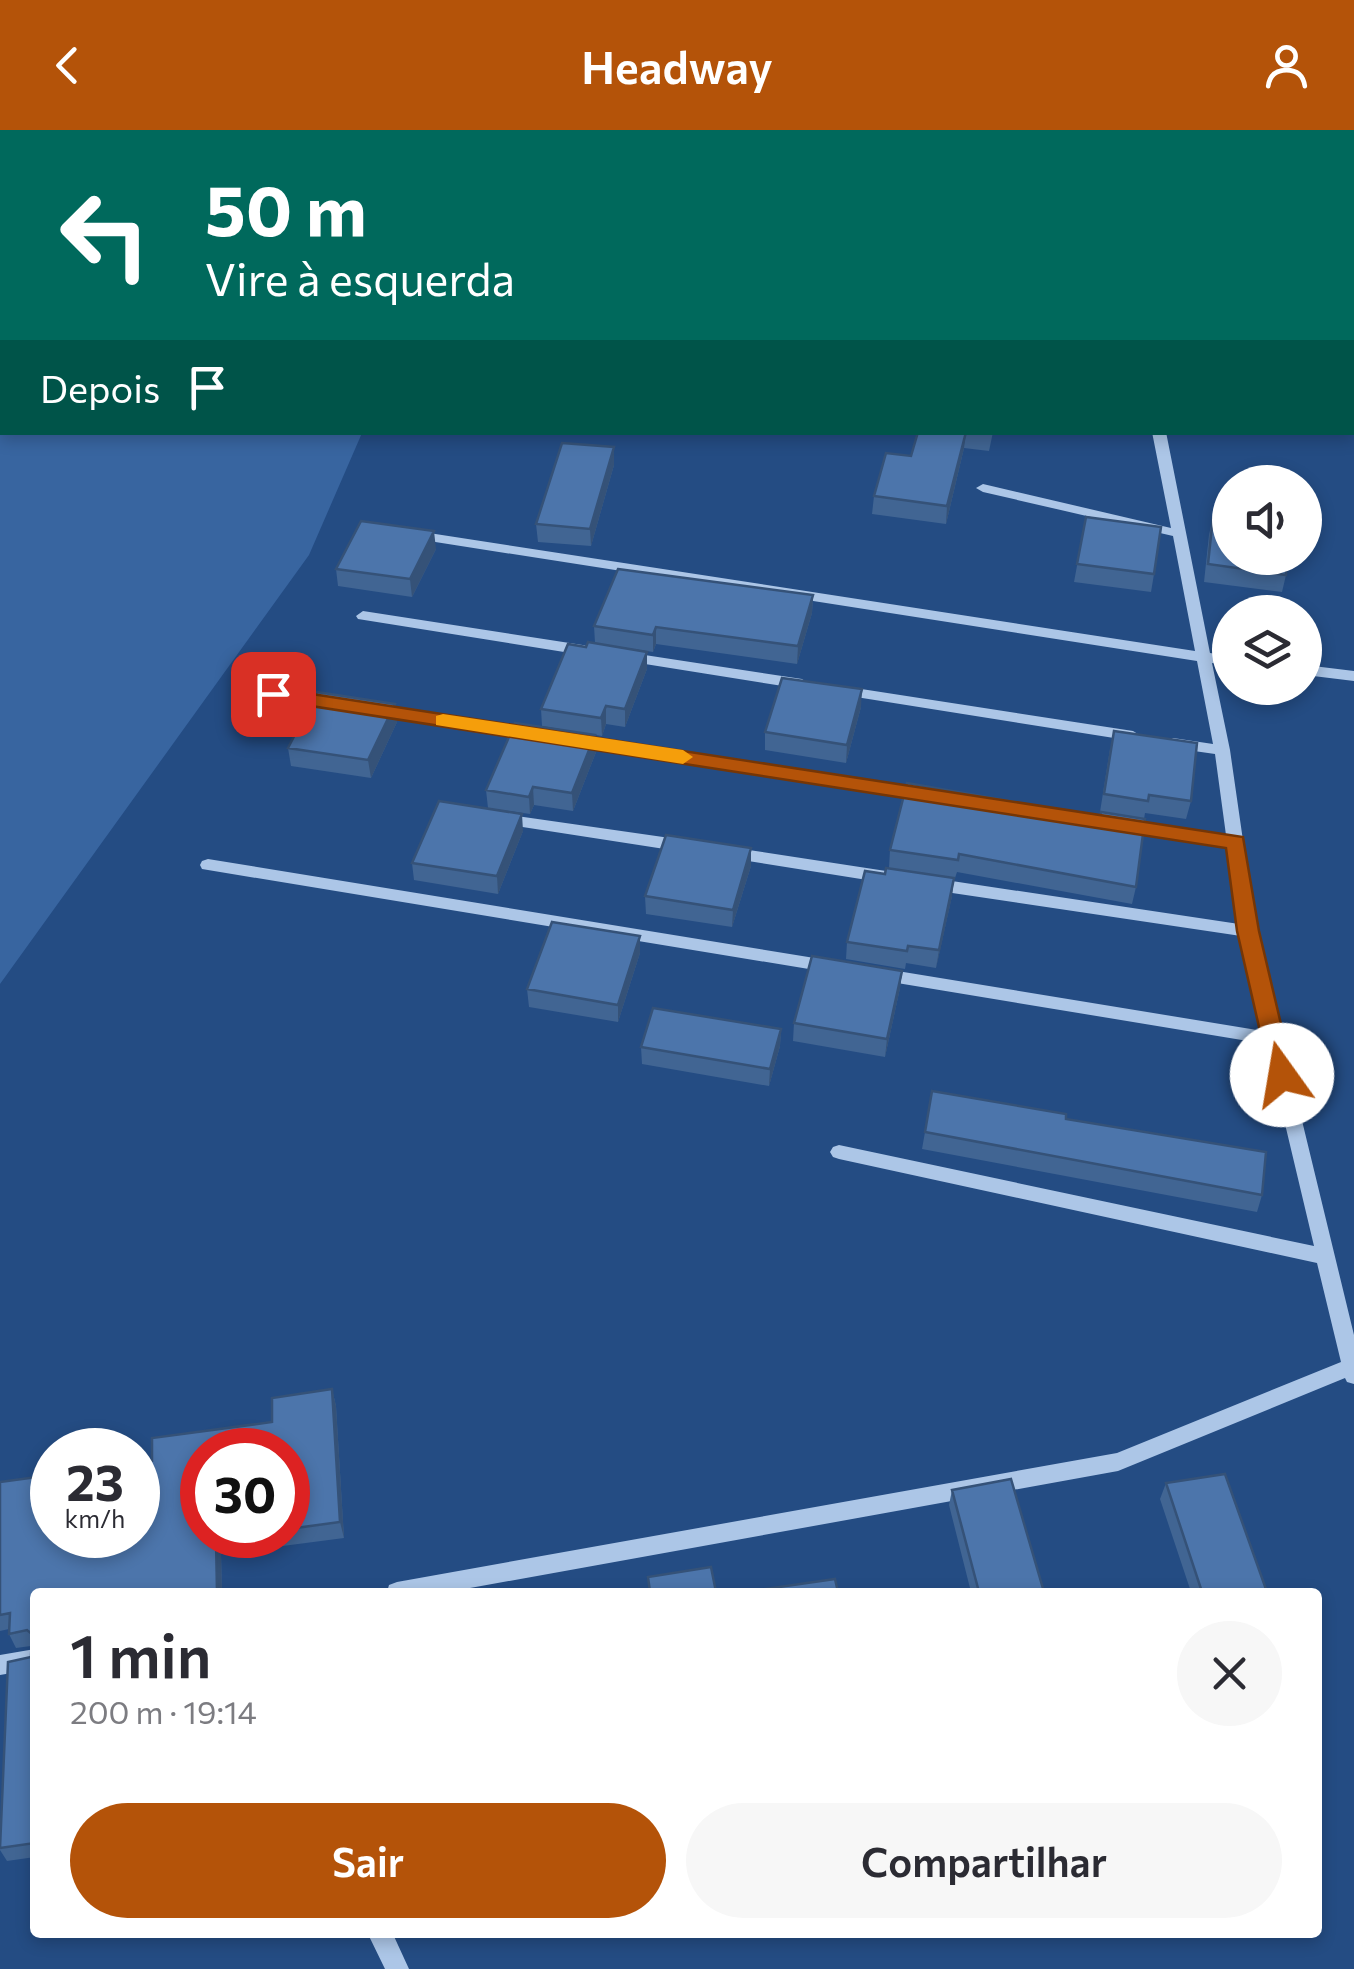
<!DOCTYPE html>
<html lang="pt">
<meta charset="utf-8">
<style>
:root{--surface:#fff;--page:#f7f7f7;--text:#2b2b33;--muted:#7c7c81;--accent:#b45309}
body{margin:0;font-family:Commissioner,sans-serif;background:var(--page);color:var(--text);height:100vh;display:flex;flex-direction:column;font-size:38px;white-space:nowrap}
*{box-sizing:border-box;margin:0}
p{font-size:32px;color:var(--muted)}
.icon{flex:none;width:55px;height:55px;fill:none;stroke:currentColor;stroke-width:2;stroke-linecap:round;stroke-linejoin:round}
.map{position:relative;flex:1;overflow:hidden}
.drawer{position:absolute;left:30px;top:1458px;width:1292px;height:350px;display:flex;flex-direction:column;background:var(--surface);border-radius:10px;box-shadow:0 5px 15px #0003}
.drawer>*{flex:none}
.hud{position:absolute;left:0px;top:0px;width:1355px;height:305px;box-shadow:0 5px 15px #0003;background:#00695c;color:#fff;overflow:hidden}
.buttons{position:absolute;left:1212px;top:335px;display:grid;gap:20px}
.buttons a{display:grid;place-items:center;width:110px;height:110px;border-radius:50%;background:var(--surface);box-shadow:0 5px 15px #0003;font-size:50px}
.speed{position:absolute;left:30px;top:1298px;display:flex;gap:20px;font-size:50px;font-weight:700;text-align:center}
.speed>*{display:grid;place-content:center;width:130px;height:130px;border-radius:50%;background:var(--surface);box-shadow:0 5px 15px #0003;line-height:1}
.speed small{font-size:25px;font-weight:400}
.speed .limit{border:15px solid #d22;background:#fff;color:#111}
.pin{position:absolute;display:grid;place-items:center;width:85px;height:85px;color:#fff;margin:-42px;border-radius:20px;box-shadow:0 5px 15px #0006}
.me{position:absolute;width:110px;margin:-55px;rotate:347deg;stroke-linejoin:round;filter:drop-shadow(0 0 8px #0008)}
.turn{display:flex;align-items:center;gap:35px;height:210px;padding:0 40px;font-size:45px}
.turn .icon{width:130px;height:130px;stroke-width:2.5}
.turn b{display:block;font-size:70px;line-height:85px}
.then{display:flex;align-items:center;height:95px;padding:0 40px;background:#0003;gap:20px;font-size:38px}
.round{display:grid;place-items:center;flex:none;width:105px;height:105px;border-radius:52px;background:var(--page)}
.headline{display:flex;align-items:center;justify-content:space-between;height:170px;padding:0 40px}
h1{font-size:60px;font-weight:600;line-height:75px}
.button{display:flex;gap:20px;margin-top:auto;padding:20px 40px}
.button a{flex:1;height:115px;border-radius:60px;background:var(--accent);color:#fff;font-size:40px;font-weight:600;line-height:115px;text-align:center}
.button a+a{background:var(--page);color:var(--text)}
header{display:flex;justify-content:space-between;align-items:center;height:130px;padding:0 40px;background:var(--accent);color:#fff;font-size:45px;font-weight:600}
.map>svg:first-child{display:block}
</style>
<header><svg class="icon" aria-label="back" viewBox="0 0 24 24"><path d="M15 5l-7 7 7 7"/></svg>Headway<svg class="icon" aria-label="person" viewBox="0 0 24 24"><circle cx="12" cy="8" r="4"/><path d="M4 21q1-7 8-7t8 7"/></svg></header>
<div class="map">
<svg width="1354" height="1839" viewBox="0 0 1354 1839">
<rect width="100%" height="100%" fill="#244c83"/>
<path fill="#3865a0" d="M0,0L815,2H2V302L362,303L309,425L0,854Z"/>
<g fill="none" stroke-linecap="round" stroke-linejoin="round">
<path fill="#acc6e7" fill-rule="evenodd" d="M1083,0H1095L1096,2H1085Z
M1352,196H1354V204H1352Z
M1152,302H1166L1210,523L1230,526V536L1212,533L1230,620L1256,801L1354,1205V1254L1347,1252L1345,1248L1118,1341L448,1462H387L389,1455L397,1452L1117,1323L1341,1232L1317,1133L839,1029L833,1027L830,1022L833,1017L839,1015L1314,1116L1266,914L879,850L871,844L879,838L1263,901L1241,806L932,760L924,754L932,748L1239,794L1228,716L1122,699L1114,694L1122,689L1226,705L1215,624L1173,618L1165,613L1173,608L1213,614L1197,531L429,411L422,407L429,403L1195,521L1173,406L983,362L976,358L983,354L1171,398Z
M363,481L589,516L596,521L589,526L358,489L356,486Z
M625,522L802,549L809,554L802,559L620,530V524Z
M1305,535L1354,541V551L1305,545Z
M842,556L1133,601L1141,606L1133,611L837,564L834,561L837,558Z
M273,559L336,569L344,574L336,579L268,567L265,564Z
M376,575L533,599L541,604L533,609L371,584L368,580Z
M574,605L929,660L937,665L929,670L569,614L566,610L569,606Z
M502,684L684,710L692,716L684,722L496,693L494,689L496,685Z
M729,717L886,741L894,747L886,753L723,727L721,723L723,719Z
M208,729L833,831L841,837L833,843L202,739L200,735L202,731Z
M35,1519V1539L0,1545V1525Z
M367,1802H392L409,1839H385Z"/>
</g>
<path fill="#416593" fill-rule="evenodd" d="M918,302H993L989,321L964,318L946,394L872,384L874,366L911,326Z
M614,317V335L591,416L538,412L536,394Z
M1086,387L1154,444L1151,462L1074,452Z
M1213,387L1286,445L1282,462L1204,452L1209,405Z
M436,419L412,467L338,456L336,439Z
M813,465L812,483L797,534L656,514L653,522L595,513L594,496Z
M586,517L647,522V539L625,597L606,594L602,606L542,596L541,579Z
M861,577L846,633L765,620V602Z
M397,592L371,648L291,636L288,618Z
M1110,619L1191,671L1186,689L1145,683L1144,689L1100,682Z
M596,622L573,681L534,675L530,684L488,678L486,660Z
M907,653L1136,757L1132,774L957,742L955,748L889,738L890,720Z
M523,701L498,764L414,750L412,733Z
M751,736L732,797L646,784L645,766Z
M952,766L936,838L906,833L905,839L846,829L847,812Z
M640,806V823L618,892L529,877L527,859Z
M902,841L900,858L885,927L793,911L794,893Z
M781,899L780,916L769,956L642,934L641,917Z
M1066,989L1262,1065L1257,1082L922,1019L925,1002Z
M332,1259L336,1276L344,1408L221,1424L222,1462H35V1727L7,1731L0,1720V1698L31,1527V1516L16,1518L9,1504V1499L0,1501V1352L152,1331L272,1292ZM288,1320V1405H202Z
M1166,1353L1267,1462H1191L1160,1369Z
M952,1360L1044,1462H971L949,1375Z"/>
<path fill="#355278" d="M966,302L964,318L946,394L947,376Z
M614,317V335L591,416L590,399Z
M434,401L436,419L412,467L410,449Z
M813,465L812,483L797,534L798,516Z
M656,497V514L653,522V505Z
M647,522V539L625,597V579Z
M862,559L861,577L846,633L847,615Z
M395,574L397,592L371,648L368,630Z
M606,576V594L602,606L601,588Z
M595,605L596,622L573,681L572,663Z
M533,657L534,675L530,684L529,667Z
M522,684L523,701L498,764L497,746Z
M751,718V736L732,797L733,780Z
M954,748L952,766L936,838L939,820Z
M640,806V823L618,892V875Z
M902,841L900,858L885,927L887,909Z
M781,899L780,916L769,956L770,939Z
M332,1259L336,1276L344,1408L340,1392Z
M216,1409L221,1424L222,1462H217Z"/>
<path fill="#4c75ab" stroke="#355278" stroke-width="2.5" d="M760,0H823L822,2H759Z
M915,0H1022V2H914Z
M1120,0H1185L1186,2H1120Z
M918,302H966L947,376L874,366L886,323L911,326Z
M562,313L614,317L590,399L536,394Z
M1086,387L1161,397L1154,444L1077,434Z
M1213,387L1230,389V428H1287L1286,445L1208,434Z
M361,391L434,401L410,449L336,439Z
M618,439L813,465L798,516L656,497L653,505L594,496Z
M588,512L647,522L625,579L606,576L601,588L541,579L568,514L586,517Z
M782,548L862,559L847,615L765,602Z
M317,562L395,574L368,630L288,618Z
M515,593L595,605L572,663L533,657L529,667L486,660Z
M1114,601L1197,613L1191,671L1149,665L1148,671L1104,664Z
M907,653L1100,687L1101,682L1145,689L1136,757L959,724L958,730L890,720Z
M439,671L522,684L497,746L412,733Z
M666,705L751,718L733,780L645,766Z
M886,738L954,748L939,820L908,816L907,821L847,812L865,741L885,744Z
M552,792L640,806L618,875L527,859Z
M812,826L902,841L887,909L794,893Z
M653,878L781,899L770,939L641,917Z
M932,961L1066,984V989L1266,1022L1262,1065L925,1002Z
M332,1259L340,1392L288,1399V1320H202V1405H246L216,1409L217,1462H35V1713L0,1718L8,1532L31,1527L32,1504L27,1500L9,1504L10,1483L0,1485V1352L52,1345V1405H138V1333L152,1331V1308L272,1292V1268Z
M1225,1344L1267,1462H1202L1166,1353Z
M1011,1349L1044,1462H979L952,1360Z
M711,1437L716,1462H650L648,1447Z
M835,1449L838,1462H745Z"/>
<path fill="#b45309" stroke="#753606" stroke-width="2.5" d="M273,558L1243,707L1259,801L1293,945L1282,954L1270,945L1237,801L1226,718L266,569L263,564Z"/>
<path fill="#f59e0b" d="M443,584L683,620L693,627L683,634L436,595V586Z"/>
</svg>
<div class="buttons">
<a><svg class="icon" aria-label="sound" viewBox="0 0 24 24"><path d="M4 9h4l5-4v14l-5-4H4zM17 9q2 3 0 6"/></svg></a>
<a><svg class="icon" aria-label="layers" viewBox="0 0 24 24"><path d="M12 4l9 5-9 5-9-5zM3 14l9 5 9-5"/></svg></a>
</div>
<div class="speed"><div>23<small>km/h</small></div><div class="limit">30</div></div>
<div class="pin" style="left:273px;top:564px;background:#d93025"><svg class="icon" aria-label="arrive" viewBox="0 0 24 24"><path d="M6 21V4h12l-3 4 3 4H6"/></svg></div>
<svg class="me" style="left:1282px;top:945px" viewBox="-20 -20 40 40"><circle r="19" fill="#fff"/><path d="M0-13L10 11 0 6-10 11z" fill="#b45309"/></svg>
<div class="hud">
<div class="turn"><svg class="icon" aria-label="left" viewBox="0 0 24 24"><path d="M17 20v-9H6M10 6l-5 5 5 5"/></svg><div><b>50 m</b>Vire à esquerda</div></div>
<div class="then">Depois<svg class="icon" aria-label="arrive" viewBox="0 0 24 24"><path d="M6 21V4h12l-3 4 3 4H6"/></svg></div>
</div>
<section class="drawer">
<div class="headline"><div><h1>1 min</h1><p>200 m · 19:14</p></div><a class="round"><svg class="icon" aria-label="close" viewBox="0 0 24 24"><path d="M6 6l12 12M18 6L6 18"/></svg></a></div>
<div class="button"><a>Sair</a><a>Compartilhar</a></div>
</section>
</div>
